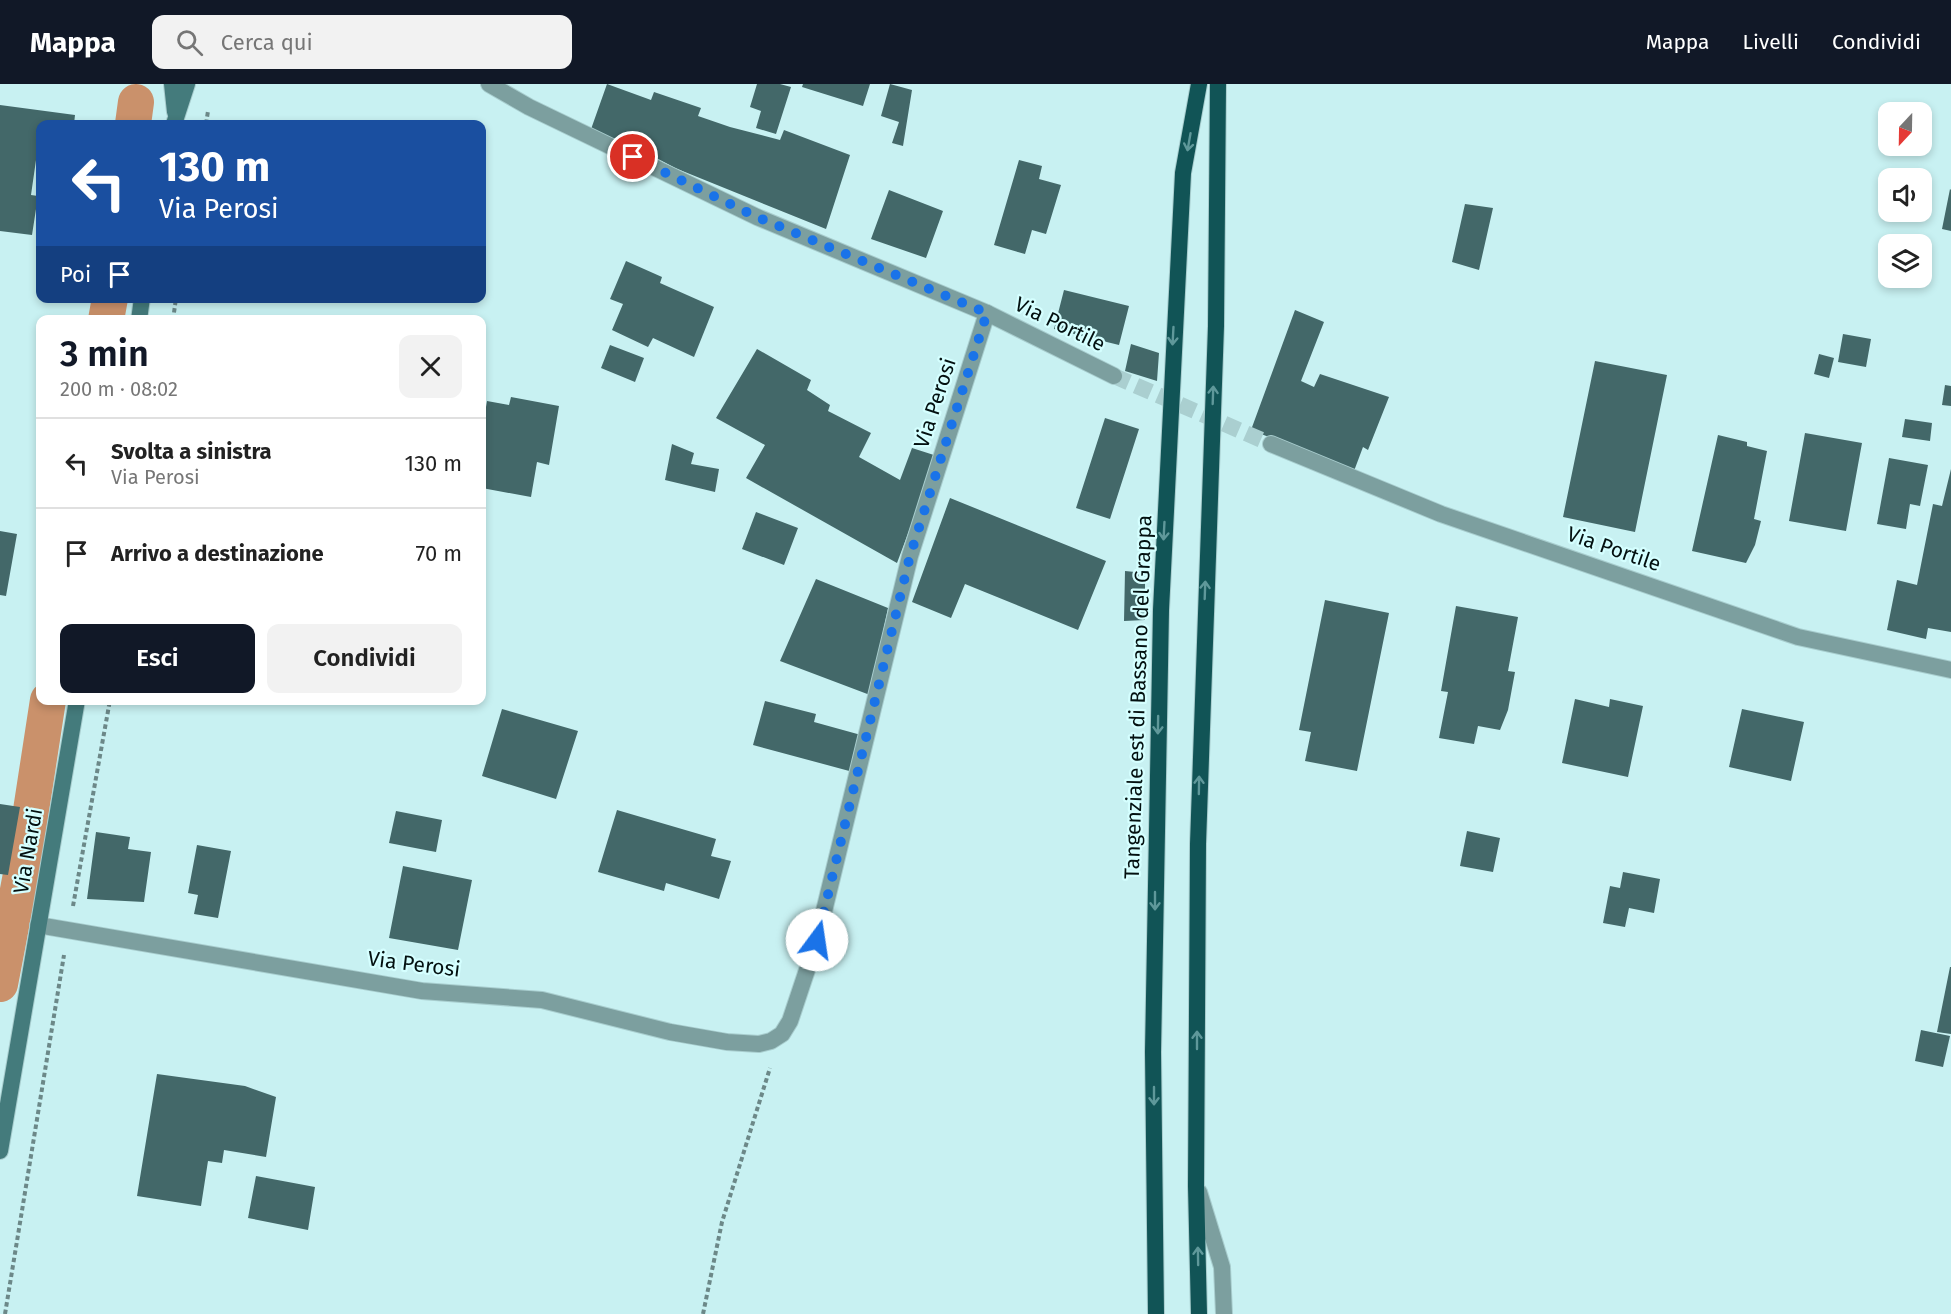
<!DOCTYPE html>
<html lang="it">
<meta charset="utf-8">
<style>
:root{--surface:#fff;--page:#f2f2f2;--text:#222;--muted:#767676;--line:#e0e0e0;--accent:#111827}
body{margin:0;font-family:"Fira Sans",sans-serif;background:var(--page);color:var(--text);height:100vh;display:flex;flex-direction:column;font-size:22px;white-space:nowrap}
*{box-sizing:border-box;margin:0}
p{font-size:20px;color:var(--muted)}
.icon{flex:none;width:33px;height:33px;fill:none;stroke:currentColor;stroke-width:2;stroke-linecap:round;stroke-linejoin:round}
.map{position:relative;flex:1;overflow:hidden}
.details{position:absolute;left:36px;top:231px;width:450px;height:390px;display:flex;flex-direction:column;background:var(--surface);border-radius:12px;box-shadow:0 3px 9px #0003}
.details>*{flex:none}
.hud{position:absolute;left:36px;top:36px;width:450px;height:183px;border-radius:12px;box-shadow:0 3px 9px #0003;background:#1a4fa0;color:#fff;overflow:hidden}
.needle{width:39px;rotate:202deg}
.buttons{position:absolute;left:1878px;top:18px;display:grid;gap:12px}
.buttons a{display:grid;place-items:center;width:54px;height:54px;border-radius:12px;background:var(--surface);box-shadow:0 3px 9px #0003;font-size:30px}
.pin{position:absolute;display:grid;place-items:center;width:51px;height:51px;color:#fff;margin:-26px;border:3px solid #fff;border-radius:50%;box-shadow:0 2px 6px #0007}
.me{position:absolute;width:66px;margin:-33px;rotate:14deg;stroke-linejoin:round;filter:drop-shadow(0 0 4px #0008)}
.turn{display:flex;align-items:center;gap:21px;height:126px;padding:0 24px;font-size:27px}
.turn .icon{width:78px;height:78px;stroke-width:2.5}
.turn b{display:block;font-size:42px;line-height:51px}
.then{display:flex;align-items:center;height:57px;padding:0 24px;background:#0003;gap:12px;font-size:22px}
.round{display:grid;place-items:center;flex:none;width:63px;height:63px;border-radius:12px;background:var(--page)}
.headline{display:flex;align-items:center;justify-content:space-between;height:102px;padding:0 24px}
h1{font-size:36px;font-weight:600;line-height:45px;color:var(--accent)}
.action{display:flex;gap:12px;margin-top:auto;padding:12px 24px}
.action a{flex:1;height:69px;border-radius:12px;background:var(--accent);color:#fff;font-size:24px;font-weight:600;line-height:69px;text-align:center}
.action a+a{background:var(--page);color:var(--text)}
ul{padding:0;list-style:none}
li{display:flex;align-items:center;gap:18px;height:90px;padding:0 24px;border-top:2px solid var(--line)}
li div{flex:1}
li b{display:block;font-size:22px}
li em{font-style:normal}
header{display:flex;align-items:center;gap:36px;box-sizing:border-box;height:84px;padding:0 30px;background:var(--accent);color:#fff}
header strong{font-size:28px}
nav{display:flex;gap:33px;margin-inline-start:auto;font-size:21px}
.search{width:420px;height:54px;background:var(--page);display:flex;align-items:center;gap:15px;box-sizing:border-box;padding:0 21px;border-radius:12px;color:var(--muted);font-size:22px}
.map>svg:first-child{display:block}
</style>
<header>
<strong>Mappa</strong>
<div class="search"><svg class="icon" aria-label="search" viewBox="0 0 24 24"><circle cx="10" cy="10" r="6"/><path d="M15 15l6 6"/></svg>Cerca qui</div>
<nav><a>Mappa</a><a>Livelli</a><a>Condividi</a></nav>
</header>
<div class="map">
<svg width="1951" height="1230" viewBox="0 0 1951 1230">
<rect width="100%" height="100%" fill="#c8f1f2"/>
<g fill="none" stroke-linecap="round" stroke-linejoin="round">
<path stroke="#ca916b" stroke-width="36" d="M133,40L136,18
M106,236L110,214
M0,900L22,785L48,616"/>
</g>
<path fill="#436869" d="M607,0L651,16L654,8L701,24L698,32L730,43L780,56L784,46L850,71L826,145L675,84L638,64L590,48Z
M757,0H780L791,3L776,50L756,44L761,27L750,23Z
M803,0H870L863,22L802,3Z
M890,0L912,6L903,62L892,59L899,38L881,32Z
M0,21L75,31L74,40H40V70L37,69L31,111L38,112L32,151L0,147Z
M1019,76L1042,82L1039,95L1061,101L1046,150L1032,146L1025,170L994,161Z
M1950,105L1951,106V147L1942,145Z
M889,106L943,127L926,174L871,155Z
M1465,120L1493,124L1479,186L1452,178Z
M626,177L662,193L660,199L714,223L694,273L653,254L648,263L612,246L623,220L610,215Z
M1064,206L1129,222L1119,261L1054,245Z
M1295,226L1324,238L1301,297L1314,303L1320,290L1389,313L1368,366L1363,363L1354,387L1251,346Z
M1843,250L1871,255L1866,283L1838,278Z
M1131,260L1159,269L1157,297L1125,287Z
M610,261L644,274L635,298L601,284Z
M757,265L811,296L807,306L830,321L828,327L871,349L859,373L900,396L912,364L937,372L897,479L746,394L765,361L716,334Z
M1819,270L1834,274L1829,294L1814,290Z
M1595,277L1667,291L1635,448L1563,433Z
M1945,301L1951,302V322L1942,321Z
M511,313L559,322L549,381L537,378L531,413L482,404V347L487,317L509,321Z
M1105,334L1139,345L1110,435L1076,424Z
M1905,335L1932,339L1930,357L1902,353Z
M1805,349L1862,359L1846,447L1789,437Z
M1718,351L1747,358V362L1767,367L1754,435L1761,437L1755,461L1746,479L1692,467Z
M672,360L694,369L691,380L719,385L715,408L665,396Z
M1889,374L1928,381L1920,422L1910,420L1906,445L1877,440Z
M1951,385V548L1928,544L1926,555L1887,546L1897,496L1917,501L1933,420L1942,422Z
M950,414L1106,477L1078,546L965,500L951,534L912,518Z
M756,428L798,444L784,481L742,465Z
M0,447L17,450L6,512L0,511Z
M1125,487L1145,489V536L1124,537Z
M816,495L888,524L870,611L780,577Z
M1325,516L1389,529L1357,687L1305,677L1311,648L1299,646Z
M1456,522L1518,533L1508,587L1515,588L1508,626L1500,646L1478,642L1474,660L1439,654L1448,608L1441,607Z
M1575,615L1609,623L1610,615L1643,622L1628,693L1562,679Z
M765,617L816,630L814,638L861,651L853,688L753,661Z
M502,625L578,647L556,715L482,692Z
M1742,625L1804,638L1791,697L1729,683Z
M0,720L20,723L8,791L0,790Z
M617,726L716,755L711,772L731,777L719,815L666,799L664,807L598,788Z
M396,727L442,736L436,768L389,759Z
M1467,747L1500,754L1493,788L1460,782Z
M96,748L130,753L128,765L151,768L144,818L87,815Z
M197,761L231,767L218,834L194,830L198,811L188,809Z
M403,782L472,796L458,866L389,854Z
M1623,788L1660,795L1654,829L1629,824L1625,843L1603,839L1610,802L1620,804Z
M1950,883H1951V950L1937,948Z
M1921,946L1950,952L1943,983L1915,977Z
M157,990L245,1002L276,1013L266,1073L224,1066L222,1079L208,1077L201,1122L137,1112Z
M256,1092L315,1103L308,1146L248,1134Z"/>
<g fill="none" stroke-linecap="round" stroke-linejoin="round">
<path stroke="#aacfd0" stroke-width="16" stroke-dasharray="16 8" stroke-linecap="butt" d="M1114,292L1271,360"/>
<g stroke="#a8cdce" stroke-width="18">
<path id="service" d="M1199,1108L1222,1183L1224,1230"/>
</g>
<g stroke="#a8cdce" stroke-width="18">
<path id="minor" d="M38,841L422,907L542,916L670,948L727,958L759,960L771,957L782,950L790,937L817,856L910,472L987,229"/>
</g>
<g stroke="#a8cdce" stroke-width="18">
<path id="tertiary" d="M489,0L529,23L757,133L987,229L1114,292
M1271,360L1441,430L1798,553L1951,586"/>
</g>
<g stroke="#a8cdce" stroke-width="18">
<path id="secondary" d="M172,0L175,28
M174,40L187,0
M139,236L142,214
M0,1067L77,616"/>
</g>
<g stroke="#a8cdce" stroke-width="18">
<path id="trunk" d="M1156,1230L1153,968L1161,526L1183,89L1199,0
M1199,1230L1196,1102L1198,760L1216,242L1218,0"/>
</g>
<path stroke="#6c8888" stroke-width="4" stroke-dasharray="4.5 3" stroke-linecap="butt" d="M206,40L208,27
M173,236L176,214
M73,822L110,616
M5,1230L64,871
M703,1230L722,1138L770,984"/>
<use href="#service" stroke="#7c9f9f" stroke-width="16"/>
<use href="#minor" stroke="#7c9f9f" stroke-width="16"/>
<use href="#tertiary" stroke="#7c9f9f" stroke-width="16"/>
<use href="#secondary" stroke="#447b7c" stroke-width="16"/>
<use href="#trunk" stroke="#115456" stroke-width="16"/>
</g>
<defs><path id="oneway-shaft" d="M-6 0H5M1.5-3L5.5 0L1.5 3" fill="none" stroke-width="1.6" stroke-linecap="round" stroke-linejoin="round" transform="scale(1.5)"/></defs>
<g stroke="#5f989a">
<use href="#oneway-shaft" transform="translate(1189 58) rotate(100)"/>
<use href="#oneway-shaft" transform="translate(1173 252) rotate(93)"/>
<use href="#oneway-shaft" transform="translate(1213 311) rotate(-88)"/>
<use href="#oneway-shaft" transform="translate(1164 447) rotate(93)"/>
<use href="#oneway-shaft" transform="translate(1205 506) rotate(-88)"/>
<use href="#oneway-shaft" transform="translate(1158 641) rotate(91)"/>
<use href="#oneway-shaft" transform="translate(1199 701) rotate(-89)"/>
<use href="#oneway-shaft" transform="translate(1155 817) rotate(90)"/>
<use href="#oneway-shaft" transform="translate(1197 956) rotate(-90)"/>
<use href="#oneway-shaft" transform="translate(1154 1012) rotate(90)"/>
<use href="#oneway-shaft" transform="translate(1198 1172) rotate(-91)"/>
</g>
<g fill="none" stroke-linecap="round" stroke-linejoin="round">
<path stroke="#1a73e8" stroke-width="10" stroke-dasharray="0 18" d="M633,73L757,133L987,229L910,472L817,856"/>
</g>
<g text-anchor="middle" stroke-width="4.5" stroke-linejoin="round" paint-order="stroke">
<g font-size="21" fill="#031010" stroke="#d5ffff">
<text transform="translate(1060 240) rotate(26)" y="7">Via Portile</text>
<text transform="translate(935 319) rotate(-72)" y="7">Via Perosi</text>
<text transform="translate(1614 465) rotate(19)" y="7">Via Portile</text>
<text transform="translate(1138 613) rotate(-88)" y="7">Tangenziale est di Bassano del Grappa</text>
<text transform="translate(28 767) rotate(-80)" y="7">Via Nardi</text>
<text transform="translate(414 880) rotate(7)" y="7">Via Perosi</text>
</g>
</g>
</svg>
<div class="buttons">
<a><svg class="needle" viewBox="-14 -14 28 28"><path d="M0-13l5 13h-10z" fill="#e53935"/><path d="M0 13l5-13h-10z" fill="#767676"/></svg></a>
<a><svg class="icon" aria-label="sound" viewBox="0 0 24 24"><path d="M4 9h4l5-4v14l-5-4H4zM17 9q2 3 0 6"/></svg></a>
<a><svg class="icon" aria-label="layers" viewBox="0 0 24 24"><path d="M12 4l9 5-9 5-9-5zM3 14l9 5 9-5"/></svg></a>
</div>
<div class="pin" style="left:633px;top:73px;background:#d93025"><svg class="icon" aria-label="arrive" viewBox="0 0 24 24"><path d="M6 21V4h12l-3 4 3 4H6"/></svg></div>
<svg class="me" style="left:817px;top:856px" viewBox="-20 -20 40 40"><circle r="19" fill="#fff"/><path d="M0-13L10 11 0 6-10 11z" fill="#1a73e8"/></svg>
<div class="hud">
<div class="turn"><svg class="icon" aria-label="left" viewBox="0 0 24 24"><path d="M17 20v-9H6M10 6l-5 5 5 5"/></svg><div><b>130 m</b>Via Perosi</div></div>
<div class="then">Poi<svg class="icon" aria-label="arrive" viewBox="0 0 24 24"><path d="M6 21V4h12l-3 4 3 4H6"/></svg></div>
</div>
<section class="details">
<div class="headline"><div><h1>3 min</h1><p>200 m · 08:02</p></div><a class="round"><svg class="icon" aria-label="close" viewBox="0 0 24 24"><path d="M6 6l12 12M18 6L6 18"/></svg></a></div>
<ul>
<li><svg class="icon" aria-label="left" viewBox="0 0 24 24"><path d="M17 20v-9H6M10 6l-5 5 5 5"/></svg><div><b>Svolta a sinistra</b><p>Via Perosi</p></div><em>130 m</em></li>
<li><svg class="icon" aria-label="arrive" viewBox="0 0 24 24"><path d="M6 21V4h12l-3 4 3 4H6"/></svg><div><b>Arrivo a destinazione</b></div><em>70 m</em></li>
</ul>
<div class="action"><a>Esci</a><a>Condividi</a></div>
</section>
</div>
